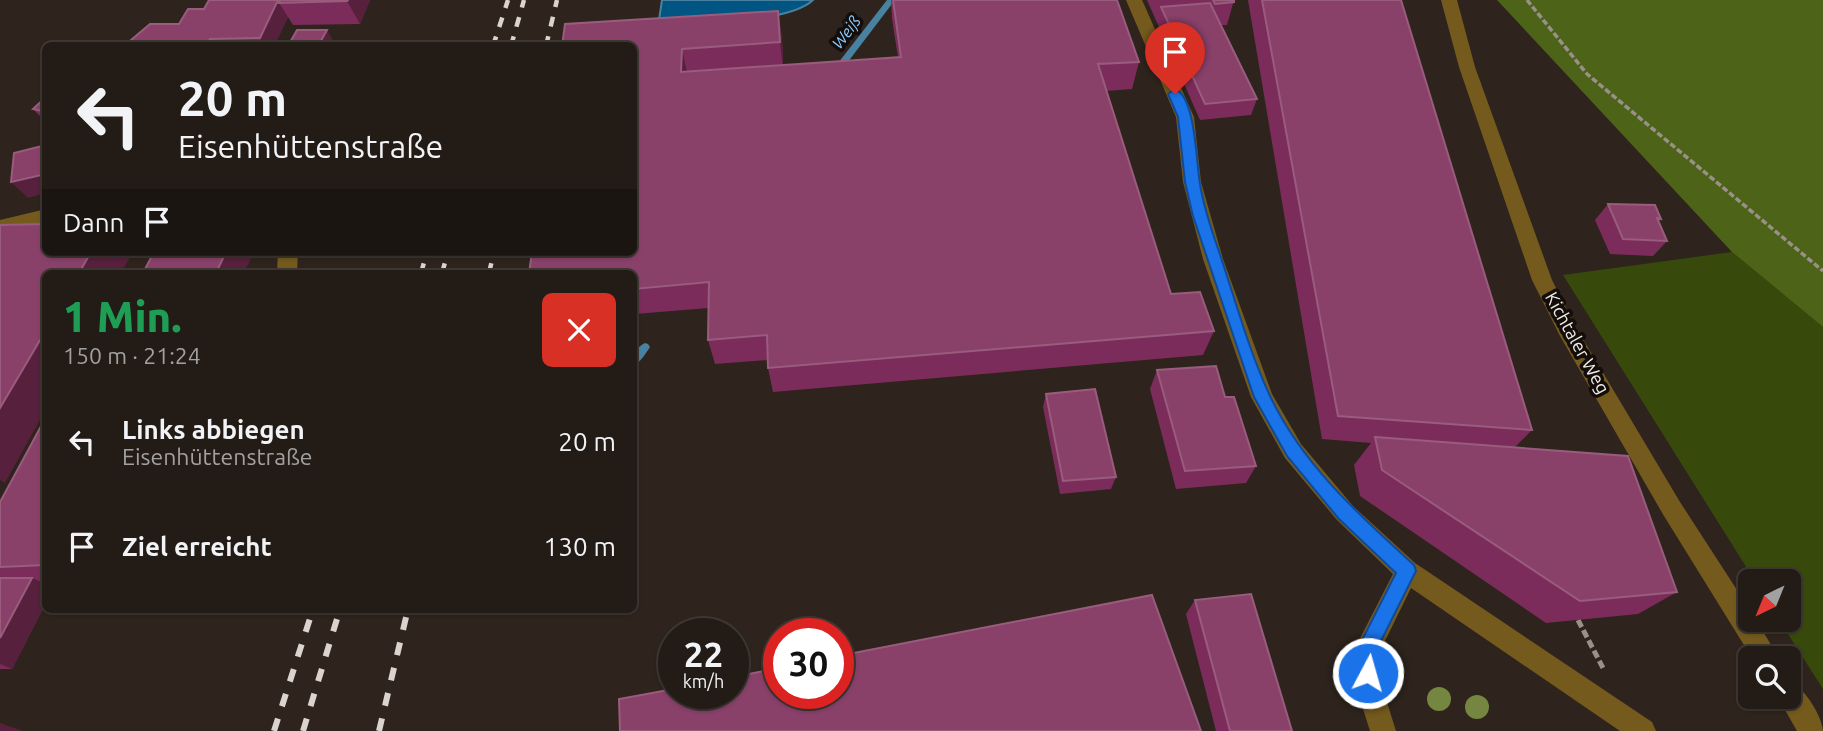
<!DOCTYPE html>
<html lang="de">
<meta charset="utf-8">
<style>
:root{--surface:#221b16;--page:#2a241f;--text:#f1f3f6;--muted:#a2a1a1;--line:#3f3935}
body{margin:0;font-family:Ubuntu,sans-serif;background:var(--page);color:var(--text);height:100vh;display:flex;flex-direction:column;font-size:26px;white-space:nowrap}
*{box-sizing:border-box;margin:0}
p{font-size:23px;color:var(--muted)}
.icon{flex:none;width:38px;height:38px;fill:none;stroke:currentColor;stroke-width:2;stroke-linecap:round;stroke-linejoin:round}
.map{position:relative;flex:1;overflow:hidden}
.panel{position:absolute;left:42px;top:270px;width:595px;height:343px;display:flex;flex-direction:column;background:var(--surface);border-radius:10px;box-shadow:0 2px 5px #0004,0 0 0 2px var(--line)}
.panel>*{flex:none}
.top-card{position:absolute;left:42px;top:42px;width:595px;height:214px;border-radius:10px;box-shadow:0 2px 5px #0004,0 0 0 2px var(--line);background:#221b16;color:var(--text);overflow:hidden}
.needle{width:46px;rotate:223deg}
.fabs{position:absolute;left:1738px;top:569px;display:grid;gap:14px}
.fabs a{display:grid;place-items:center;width:63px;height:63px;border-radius:10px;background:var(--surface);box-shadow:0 2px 5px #0004,0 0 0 2px var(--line);font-size:35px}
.speed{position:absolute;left:658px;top:618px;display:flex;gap:14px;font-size:35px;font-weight:700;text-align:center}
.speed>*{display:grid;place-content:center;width:91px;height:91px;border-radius:50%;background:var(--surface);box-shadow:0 2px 5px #0004,0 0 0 2px var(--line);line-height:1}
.speed small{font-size:18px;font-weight:400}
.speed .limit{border:10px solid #d22;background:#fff;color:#111}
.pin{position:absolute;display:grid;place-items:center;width:60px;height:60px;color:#fff;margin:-72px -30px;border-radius:50% 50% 50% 0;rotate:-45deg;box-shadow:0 0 7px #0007}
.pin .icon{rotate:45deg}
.me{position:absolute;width:77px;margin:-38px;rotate:6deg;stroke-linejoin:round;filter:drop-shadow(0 0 5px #0008)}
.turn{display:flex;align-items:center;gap:24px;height:147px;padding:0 21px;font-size:32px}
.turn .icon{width:91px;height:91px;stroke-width:2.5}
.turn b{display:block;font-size:49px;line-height:60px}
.then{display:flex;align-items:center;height:66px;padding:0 21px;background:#0003;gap:14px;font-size:26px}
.round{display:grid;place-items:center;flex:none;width:74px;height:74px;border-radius:10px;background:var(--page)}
.headline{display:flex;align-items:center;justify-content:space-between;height:119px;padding:0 21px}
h1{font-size:42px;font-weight:800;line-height:52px;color:#1e9e55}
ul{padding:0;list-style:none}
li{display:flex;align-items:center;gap:21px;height:105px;padding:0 21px}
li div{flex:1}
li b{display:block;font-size:26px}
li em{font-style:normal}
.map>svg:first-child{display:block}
</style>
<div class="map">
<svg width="1823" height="731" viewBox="0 0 1823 731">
<rect width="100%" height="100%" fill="#2e241d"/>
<path fill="#384a0b" d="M1732,252L1823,327V689L1779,620H1788V581H1755L1563,275Z"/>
<path fill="#4c6318" d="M1497,0H1823V327L1732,252Z"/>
<path fill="#005583" stroke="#4982a1" stroke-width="2" d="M662,0H813C789,23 693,24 659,20Z"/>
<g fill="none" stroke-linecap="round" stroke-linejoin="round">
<path fill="#4982a1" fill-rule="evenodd" d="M887,0H895L841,71H835V67Z
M645,343L648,344L650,347C646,353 640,363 634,365C634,356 636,347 645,343Z"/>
<path stroke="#99908a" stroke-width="3.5" stroke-dasharray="6 2.5" stroke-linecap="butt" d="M1527,0L1587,74L1823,271"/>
<path stroke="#99908a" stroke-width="5" stroke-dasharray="8 3.5" stroke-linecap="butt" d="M1578,620L1603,668"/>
<path fill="#755a1d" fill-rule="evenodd" d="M1126,0H1142L1194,117L1201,182L1223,259L1272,394L1301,444L1353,506L1415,563L1652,722L1656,731H1620L1411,588L1378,655L1384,693L1396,731H1370L1358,693L1352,654L1393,574L1337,520L1285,458L1251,397L1203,259L1183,182L1176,117Z
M1441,0H1457L1475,67L1552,280L1574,324L1680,502L1750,610V620H1756L1779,658H1752L1664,516L1560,336L1532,280L1459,67Z
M46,209V223L0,234V220Z
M278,252H298L297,273H277Z
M1788,680C1803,686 1822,715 1823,731H1797L1777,696H1788Z"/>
<path stroke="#dbd3ce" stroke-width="4.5" stroke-dasharray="10 10" stroke-linecap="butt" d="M493,46L508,0
M511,46L524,0
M546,46L557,0
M421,273L427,252
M442,273L448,252
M489,273L494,252"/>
<path stroke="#dbd3ce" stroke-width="6" stroke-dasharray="13 13" stroke-linecap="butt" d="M274,731L313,609
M303,731L340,609
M379,731L408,609"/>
</g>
<g fill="#74863f">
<circle cx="1439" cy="699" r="12"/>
<circle cx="1477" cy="707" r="12"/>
</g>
<path fill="#7c2c5a" d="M209,0H370L360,24L293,25L288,17L274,46H124L179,24L204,9Z
M891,0L1139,62L1132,89L1106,91L1171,294L1214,331L1203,355L773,392L768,368V360L715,364L708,340V308L635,314L634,310V273H529L634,46L778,11L782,39L783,65L898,57L892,19Z
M1147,0H1234L1227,25H1220L1257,99L1251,115L1200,120Z
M1248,0H1401L1532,430L1514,448L1677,592L1638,614L1546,623L1360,496L1354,465L1371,443L1322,439Z
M46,97V122L33,109Z
M1608,204L1661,219L1658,222L1667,241L1653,256L1610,254L1595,220Z
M1157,370L1225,397L1256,466L1246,483L1176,489L1150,389Z
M1046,394L1116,477L1111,489L1060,494L1043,407Z
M46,417V603L12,669H0V502Z
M1195,600L1292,731H1216L1186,614Z"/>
<path fill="#57203c" d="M278,0H295L279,3L288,17L274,46H265L260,38Z
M348,0H370L360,24L347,1Z
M778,11L782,39L783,70L780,42Z
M327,30L336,46H318Z
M210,39L214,46H206Z
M682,49L688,77L681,72Z
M46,174V193L28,198L11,182Z
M91,252H133L121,273H79Z
M226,252H254L244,273H216Z
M46,330V409L5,483L0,480V408Z
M32,578L46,584V603L12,669L0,664V638Z
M0,723L23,731H0Z"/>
<path fill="#89416a" stroke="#995c7d" stroke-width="2" d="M209,0H278L260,38L210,39L206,46H124L150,24H179L188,9H204Z
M280,0H348L347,1L279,3Z
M893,0H1117L1139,62L1098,64L1171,294L1200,292L1214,331L768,368L767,335L708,340L709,282L634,289V273H627V270L583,273H529L532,252H634V46H562L565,24L778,11L780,42L682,49L681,72L901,57Z
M1213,0H1234V2L1215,4Z
M1262,0H1401L1532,430L1338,416Z
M1210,3L1257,99L1205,104L1161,7Z
M297,30H327L318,46H288Z
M46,97V112L33,109Z
M46,145V174L11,182L14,153Z
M1608,204L1655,205L1661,219L1657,218L1667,241L1623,239Z
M46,224V252H91L79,273H46V330L0,408V225Z
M154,252H226L216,273H143Z
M1216,366L1225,397H1234L1256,466L1185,471L1157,370Z
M1095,389L1116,477L1063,481L1046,394Z
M46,417V565L0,567V502Z
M1375,437L1628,456L1677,592L1580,601L1382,470Z
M0,578H32L0,638Z
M1251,594L1292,731H1230L1195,600Z
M1152,595L1201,731H620L619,699L674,689V693H733V677L779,668V693H838V656Z"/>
<path fill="#1a73e8" stroke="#114b97" stroke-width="2" d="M1175,89C1196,97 1196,163 1200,184C1203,203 1209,222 1215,240C1233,291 1247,347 1270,396C1302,464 1359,515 1414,565L1416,571L1374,655L1377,673L1375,680L1368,683L1361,680L1355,654L1396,573L1339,519L1287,456L1254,397L1193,216L1185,182L1178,117L1168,94Z"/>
<g text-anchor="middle" stroke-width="7" stroke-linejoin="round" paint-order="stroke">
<g font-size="16" font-style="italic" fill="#8cccfd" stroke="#130e0b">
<text transform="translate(846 32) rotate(-53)" y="6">Weiß</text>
</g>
<g font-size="18" fill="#f2ebe6" stroke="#130e0b">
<text transform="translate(1577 343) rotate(61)" y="6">Kichtaler Weg</text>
</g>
</g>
</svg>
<div class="fabs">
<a><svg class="needle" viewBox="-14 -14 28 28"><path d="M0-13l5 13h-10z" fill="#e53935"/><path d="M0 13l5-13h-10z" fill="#a2a1a1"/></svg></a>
<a><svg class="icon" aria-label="search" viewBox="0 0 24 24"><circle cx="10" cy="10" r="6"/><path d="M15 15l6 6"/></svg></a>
</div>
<div class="speed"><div>22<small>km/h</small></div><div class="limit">30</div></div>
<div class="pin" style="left:1175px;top:94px;background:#d93025"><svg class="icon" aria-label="arrive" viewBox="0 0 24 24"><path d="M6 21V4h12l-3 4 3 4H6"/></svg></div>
<svg class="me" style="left:1368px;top:673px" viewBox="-20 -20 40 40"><circle r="17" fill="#1a73e8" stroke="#fff" stroke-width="3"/><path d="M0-11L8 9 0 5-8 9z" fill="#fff"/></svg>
<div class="top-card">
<div class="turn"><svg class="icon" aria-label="left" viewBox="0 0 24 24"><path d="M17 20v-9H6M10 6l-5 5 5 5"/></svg><div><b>20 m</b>Eisenhüttenstraße</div></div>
<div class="then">Dann<svg class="icon" aria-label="arrive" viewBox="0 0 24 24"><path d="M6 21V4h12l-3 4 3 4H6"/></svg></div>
</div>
<section class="panel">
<div class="headline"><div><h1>1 Min.</h1><p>150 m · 21:24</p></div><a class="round" style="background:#d93025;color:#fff"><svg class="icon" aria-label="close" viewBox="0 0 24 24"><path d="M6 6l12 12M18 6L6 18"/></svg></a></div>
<ul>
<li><svg class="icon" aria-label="left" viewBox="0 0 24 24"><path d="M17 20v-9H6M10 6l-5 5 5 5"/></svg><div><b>Links abbiegen</b><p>Eisenhüttenstraße</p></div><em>20 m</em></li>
<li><svg class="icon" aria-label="arrive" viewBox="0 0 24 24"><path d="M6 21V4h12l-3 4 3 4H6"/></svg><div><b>Ziel erreicht</b></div><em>130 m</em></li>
</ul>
</section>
</div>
